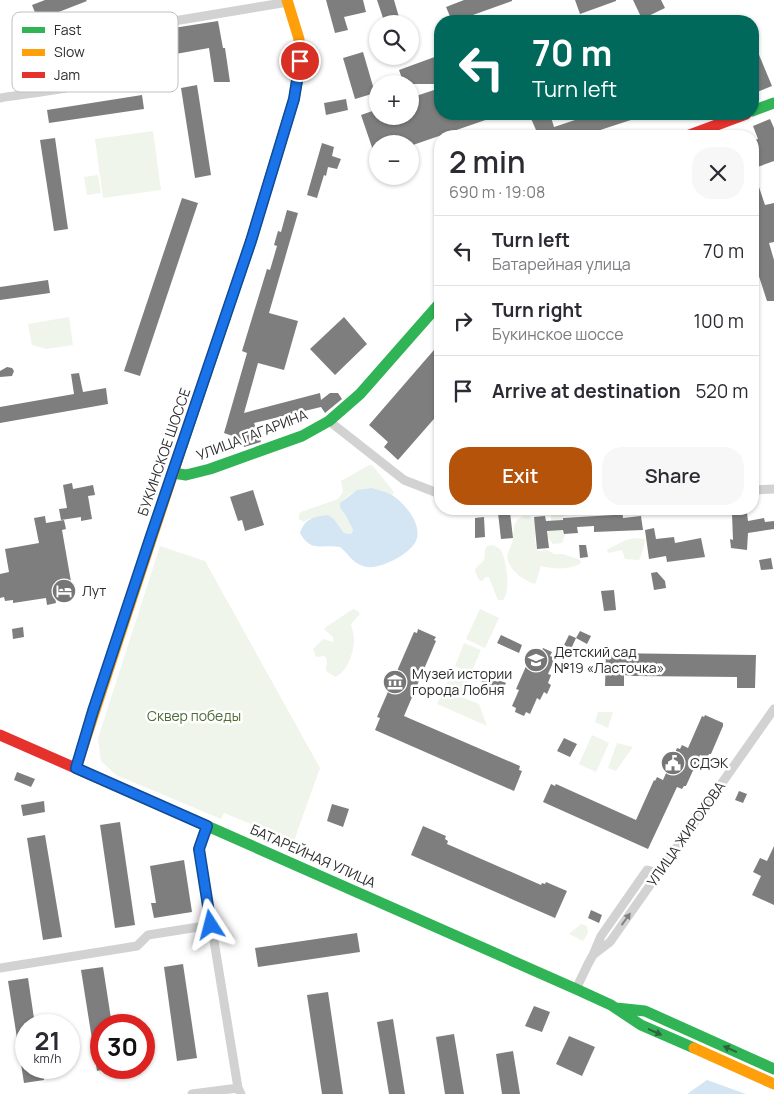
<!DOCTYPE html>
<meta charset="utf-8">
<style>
:root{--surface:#fff;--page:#f7f7f7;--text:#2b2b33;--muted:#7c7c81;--line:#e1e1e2;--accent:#b45309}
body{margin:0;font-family:Manrope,sans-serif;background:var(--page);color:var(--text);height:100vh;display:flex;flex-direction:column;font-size:19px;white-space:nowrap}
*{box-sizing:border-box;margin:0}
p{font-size:16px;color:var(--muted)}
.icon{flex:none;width:28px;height:28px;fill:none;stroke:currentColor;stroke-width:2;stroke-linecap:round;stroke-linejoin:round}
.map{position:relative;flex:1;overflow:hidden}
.side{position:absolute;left:434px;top:130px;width:325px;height:385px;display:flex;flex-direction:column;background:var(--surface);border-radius:20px;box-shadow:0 1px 4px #0004}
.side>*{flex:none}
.top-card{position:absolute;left:434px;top:15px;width:325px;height:105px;border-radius:20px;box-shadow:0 1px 4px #0004;background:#00695c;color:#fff;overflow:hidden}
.tools{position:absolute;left:369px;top:15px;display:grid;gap:10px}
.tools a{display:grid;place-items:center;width:50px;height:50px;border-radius:50%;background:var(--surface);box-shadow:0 1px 4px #0004;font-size:25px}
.speed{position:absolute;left:15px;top:1014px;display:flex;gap:10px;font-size:25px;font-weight:700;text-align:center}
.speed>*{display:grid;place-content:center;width:65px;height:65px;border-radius:50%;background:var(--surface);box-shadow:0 1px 4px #0004;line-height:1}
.speed small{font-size:12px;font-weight:400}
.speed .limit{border:8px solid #d22;background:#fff;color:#111}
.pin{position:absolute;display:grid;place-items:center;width:42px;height:42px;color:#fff;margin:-21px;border:2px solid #fff;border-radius:50%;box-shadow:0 1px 5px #0007}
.me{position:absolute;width:55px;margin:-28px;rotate:351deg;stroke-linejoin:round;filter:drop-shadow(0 0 4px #0008)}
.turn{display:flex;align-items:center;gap:18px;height:105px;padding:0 15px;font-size:22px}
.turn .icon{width:65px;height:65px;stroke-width:2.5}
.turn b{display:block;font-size:35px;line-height:42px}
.round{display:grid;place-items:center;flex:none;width:52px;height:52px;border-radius:20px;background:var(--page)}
.head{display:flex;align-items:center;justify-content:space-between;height:85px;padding:0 15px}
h1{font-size:30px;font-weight:600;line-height:38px}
.primary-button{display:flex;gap:10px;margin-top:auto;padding:10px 15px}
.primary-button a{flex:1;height:58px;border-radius:20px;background:var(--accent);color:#fff;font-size:20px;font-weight:600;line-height:58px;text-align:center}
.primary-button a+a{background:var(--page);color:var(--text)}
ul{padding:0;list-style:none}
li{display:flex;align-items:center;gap:15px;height:70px;padding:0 15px;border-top:1px solid var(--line)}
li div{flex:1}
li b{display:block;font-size:19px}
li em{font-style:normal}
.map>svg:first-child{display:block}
</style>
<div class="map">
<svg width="774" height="1094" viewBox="0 0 774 1094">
<rect width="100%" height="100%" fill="#fff"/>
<path fill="#eff5ea" d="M153,131L161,190L103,198L95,139Z
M98,175L101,193L87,195L84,177Z
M69,317L73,345L46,349L32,345L28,324Z
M369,465H372L394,492L392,495C378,488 363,486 349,495C344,499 341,502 340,508L346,516L353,530L351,534L344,533L334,519H309L304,522L299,519V514L301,512L338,499L343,492L341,481Z
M554,509H575L573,514L564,516C560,523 562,527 565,535L562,543L553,544L547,536L551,524V512Z
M524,516H529L535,521C536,531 533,543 538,551L548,550L554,554H563L580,560L581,562L580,564C568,570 553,569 541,566L536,582L534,584C523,580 504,567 508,553C509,548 513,544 513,538C514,528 513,520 524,516Z
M634,538L645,539C645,543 641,557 639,560L625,559L622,550L609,553L607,551L608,549L626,540Z
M493,545C494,546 499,548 500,549C507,558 511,592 503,600H498L497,598L489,577H486L482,581L479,580L476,574L475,569L484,560L485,550L487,546Z
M160,546L205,561L320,768L291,849L248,831L251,824L224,813L221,819L116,775L101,761L98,738Z
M353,609L358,611L360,614L351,624C352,629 354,635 354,640C354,652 347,673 335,677L326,671C325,666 330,661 324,656L316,657L313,649L323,639L333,642V637L324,629L326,627Z
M480,609L499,618L485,648L466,639Z
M464,643L481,650L471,673L455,666Z
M453,669L470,676L461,695L445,687Z
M444,690L479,704L487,726L437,704Z
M598,712H613L608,728L595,722Z
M592,735L609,743L596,772L579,764Z
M617,743L633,747L616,771L608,768Z
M581,924L587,926L588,933L583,941L569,934Z"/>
<path fill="#d4e6f3" d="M372,488C378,490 384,491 390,494C403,501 421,522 417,538C414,553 377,572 363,566C352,563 348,553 340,547C322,544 311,553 300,533C305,518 314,517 328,515L334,519L344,533L351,534L353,530L346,516L340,508V503L357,490Z
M707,1080L746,1094H687Z"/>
<path fill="#7e7e7e" d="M45,0H86L87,1L38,20L32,5Z
M326,0H363L366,12L344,17L348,30L335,33Z
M377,0H394L401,24H385Z
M464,0H512V1L456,21H452L446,7Z
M575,0H616V1L580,14Z
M633,0H661L665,8L642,19Z
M218,21L223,48H225L230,82H214L209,48L170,55L171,61L161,62L162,65L148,67L147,65L140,66L137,51L143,50V45L169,41L167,29Z
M752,38L772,86L752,94Z
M363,52L375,93L355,99L343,58Z
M440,55V84H404L399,70Z
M197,85L211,175L195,178L181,88Z
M440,88V114L500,115L410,146V144H378L376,159L361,115L378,109V116H410V98Z
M142,95L144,109L49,123L47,110Z
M346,99L348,110L326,115L324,103Z
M529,114H550L554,127L593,114H646V115L582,136H522V135L536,130Z
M770,119L774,128V161L752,169V141L758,139L753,126Z
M55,138L68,229L54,231L40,140Z
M322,143L334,147L332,156L341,159L337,169L328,167L326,176L324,175L317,198L307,195Z
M752,172H754L765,205L774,203V242L769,243L774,260V301H767L752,255Z
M182,198L198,203L140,376L124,371Z
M287,210L298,213L269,313L298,321L284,370L258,363L244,413L320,393L321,400L330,393H338L342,399L325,413L321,407L254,423L261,442L244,447L241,439L224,433L247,353L242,351L267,269L270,270L277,246L274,245L278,231L281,232Z
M48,280L50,293L0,300V287Z
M344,317L367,344L335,375L310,349Z
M440,343V412L398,460L384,447L388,442L369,425Z
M7,367L12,368L14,371L12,376L0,377V371Z
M79,373L83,392L106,388L108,404L0,423V407L74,394L71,374Z
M72,483L73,489L93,485L95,495L88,496L92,519L81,521V517L61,520L59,509L67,508L63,485Z
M253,490L264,525L245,531L242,520L238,521L230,497Z
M614,509H622L623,518L641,516L643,530L594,532V526L577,527L578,533L564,534L563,530L547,531L549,548L537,549L534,517L545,516L546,521L563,520V518L614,515Z
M510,512L513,538L501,539L498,513Z
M747,513L748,521L764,518L765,522L774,521V529L748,533L747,550L731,548L730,539L733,540L732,514Z
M45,516L46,523L64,520L66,529L62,530L73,593L55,597L56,603L47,605L46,598L13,603V600L5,601L4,597L0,598V574L9,572L5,549L39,543L34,518Z
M484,517L485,537L475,538V518Z
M654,528L656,539L674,537L675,543L701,538L705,557L667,562L666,556L649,559L645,530Z
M579,545H586L588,557L580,558Z
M771,558L773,569L761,570L759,560Z
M657,572L665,581L666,588L654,590L651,573Z
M614,590L616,610L604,611L601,591Z
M23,627L24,637L13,639L12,629Z
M418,629L436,637L434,640L436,641L404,716L520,766L519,770L522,771L514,791L375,730L380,718L377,717L414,632L417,633Z
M580,631L591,636L587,644L576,638Z
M501,635L522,645L519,653L497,643Z
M569,635L576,638L571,649L564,645Z
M543,648L552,652L550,656L555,658L548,674L551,675L548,683L551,685L547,694L544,692L540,700L537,698L530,714L526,712L524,716L515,712L516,708L512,706L519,690L516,689L527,664L530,665L536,650L541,652Z
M606,653L756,655L755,688H737V677L634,676L624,675V686H605Z
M484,673L506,683L502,691L481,681Z
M705,715L723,723V726L711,754H709L707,758L700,755L686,786H684L682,789L677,787L648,849L543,802L551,784L555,786L556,784L636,820L654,780L655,781L657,777L663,780L677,748L680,749L682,745L688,748L702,716L704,717Z
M564,738L577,744L570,757L557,751Z
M17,772L35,779L31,787L14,780Z
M739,791L747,794L743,803L735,800Z
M44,801L45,812L23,816L21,805Z
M332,804L349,809L343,827L327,821Z
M120,822L135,925L115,928L100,825Z
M423,826L446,836L445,839L448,841L447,844L541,885L542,883L545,884L546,882L567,891L555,918L411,855Z
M45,835L62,937L43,940L27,838Z
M774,846V905L752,895L761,876L753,872L760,858L767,861Z
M184,860L192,912L154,918L151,903H156L150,866Z
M591,910L602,915L599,923L588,918Z
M357,933L360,952L258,967L255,948Z
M183,964L197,1058L177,1061L164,967Z
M103,967L112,1025H101V1070L97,1071L81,970Z
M28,978L35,1025H26V1067L25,1068H42L44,1080L24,1083L8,981Z
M328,992L343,1094H322L307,995Z
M534,1006L550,1012L542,1032L525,1026Z
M393,1019L405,1094H389L377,1022Z
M454,1034L464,1094H445L436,1037Z
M569,1036L595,1047L582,1076L556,1064Z
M513,1051L520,1094H502L496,1054Z"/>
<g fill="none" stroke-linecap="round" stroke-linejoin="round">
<path stroke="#d2d2d2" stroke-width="9" d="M0,98C22,94 98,87 110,73C118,64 114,45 117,34L126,29L288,2
M329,421L404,480L440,494
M752,490L774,489
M207,826L199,849L238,1088L241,1094
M593,955L610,942L774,709
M0,968L137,946L148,935L211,925
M576,989L588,964L593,955L601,936L647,870L659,873
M192,1094L238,1088"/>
<path stroke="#30b455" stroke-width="11" d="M752,111L774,103
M182,446L251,241L294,99L299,73
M173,473L186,475L210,469L302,436L329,421L360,394L440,303
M146,799L576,989L611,1005L641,1025L694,1048
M616,1008L645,1011L774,1069"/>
<path stroke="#ff9f0a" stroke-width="11" d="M287,0L299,39V73
M76,768L182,446
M694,1048L774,1084"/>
<path stroke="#e5322d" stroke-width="11" d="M687,136L746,114
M0,735L146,799"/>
</g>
<defs><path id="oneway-solid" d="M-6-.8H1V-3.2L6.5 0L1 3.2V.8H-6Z" transform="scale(1.25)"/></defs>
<use fill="#808080" href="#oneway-solid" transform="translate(626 919) rotate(-54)"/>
<g fill="#2e633d">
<use href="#oneway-solid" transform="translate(655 1032) rotate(24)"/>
<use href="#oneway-solid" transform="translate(730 1049) rotate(-156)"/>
</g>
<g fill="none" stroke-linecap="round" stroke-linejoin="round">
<g stroke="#114b97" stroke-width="12">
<path id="route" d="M211,925L199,849L207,826L76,768L93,711L151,536L251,241L294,99L300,61"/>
</g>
<use href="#route" stroke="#1a73e8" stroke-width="9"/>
</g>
<defs>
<g id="hotel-disc" transform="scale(1.25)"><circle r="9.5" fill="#767676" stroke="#fff"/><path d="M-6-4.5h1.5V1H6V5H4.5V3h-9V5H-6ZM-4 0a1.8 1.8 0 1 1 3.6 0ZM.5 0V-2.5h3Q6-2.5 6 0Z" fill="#fff"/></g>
<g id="school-disc" transform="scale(1.25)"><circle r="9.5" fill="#767676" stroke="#fff"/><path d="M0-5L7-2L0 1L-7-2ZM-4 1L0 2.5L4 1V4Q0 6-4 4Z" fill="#fff"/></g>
<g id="museum-disc" transform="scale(1.25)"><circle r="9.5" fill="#767676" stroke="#fff"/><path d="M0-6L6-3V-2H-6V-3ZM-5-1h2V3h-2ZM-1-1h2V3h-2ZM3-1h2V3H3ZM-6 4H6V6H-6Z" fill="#fff"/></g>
<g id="civic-disc" transform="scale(1.25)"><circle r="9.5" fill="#767676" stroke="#fff"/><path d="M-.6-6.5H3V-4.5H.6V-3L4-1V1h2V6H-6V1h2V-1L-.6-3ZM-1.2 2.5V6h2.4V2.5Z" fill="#fff"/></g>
</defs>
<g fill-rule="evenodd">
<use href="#hotel-disc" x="64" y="591"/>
<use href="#school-disc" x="536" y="660"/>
<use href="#museum-disc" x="395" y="682"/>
<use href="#civic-disc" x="673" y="763"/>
</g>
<g text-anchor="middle" stroke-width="5" stroke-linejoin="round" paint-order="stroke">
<g font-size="14" fill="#2d2d2d" stroke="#fff">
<text transform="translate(252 435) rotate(-21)" y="5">УЛИЦА ГАГАРИНА</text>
<text transform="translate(164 452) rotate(-71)" y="5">БУКИНСКОЕ ШОССЕ</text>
<text transform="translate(686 834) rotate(-55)" y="5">УЛИЦА ЖИРОХОВА</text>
<text transform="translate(313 856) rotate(24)" y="5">БАТАРЕЙНАЯ УЛИЦА</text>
</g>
<g font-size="14" fill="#2d2d2d" stroke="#fff" text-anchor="start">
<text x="82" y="596">Лут</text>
<text x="554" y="657">Детский сад<tspan x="554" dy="16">№19 «Ласточка»</tspan></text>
<text x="412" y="679">Музей истории<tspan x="412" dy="16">города Лобня</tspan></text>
<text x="690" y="768">СДЭК</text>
</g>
<g font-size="14" fill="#4d6c36" stroke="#fff">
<text x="194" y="721">Сквер победы</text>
</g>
</g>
<rect x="12" y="12" width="166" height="80" rx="8" fill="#fff" stroke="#c0c0c0" stroke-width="1"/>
<rect x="22" y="27" width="23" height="6" fill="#30b455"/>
<rect x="22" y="49" width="23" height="7" fill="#ff9f0a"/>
<rect x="22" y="72" width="23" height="6" fill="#e5322d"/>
<g font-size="14" fill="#2d2d2d">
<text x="54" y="35">Fast</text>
<text x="54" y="57">Slow</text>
<text x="54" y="80">Jam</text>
</g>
</svg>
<div class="tools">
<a><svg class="icon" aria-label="search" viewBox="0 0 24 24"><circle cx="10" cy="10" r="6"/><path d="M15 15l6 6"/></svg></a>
<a>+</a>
<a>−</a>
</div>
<div class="speed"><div>21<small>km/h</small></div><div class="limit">30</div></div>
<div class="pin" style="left:300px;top:61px;background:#d93025"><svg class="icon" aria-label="arrive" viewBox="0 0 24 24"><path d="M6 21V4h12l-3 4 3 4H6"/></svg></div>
<svg class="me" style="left:211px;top:925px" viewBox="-20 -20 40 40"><path d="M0-17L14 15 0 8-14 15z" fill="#1a73e8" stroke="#fff" stroke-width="4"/></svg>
<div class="top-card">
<div class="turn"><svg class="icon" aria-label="left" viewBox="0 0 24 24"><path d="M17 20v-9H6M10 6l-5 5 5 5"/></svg><div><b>70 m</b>Turn left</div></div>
</div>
<section class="side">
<div class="head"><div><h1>2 min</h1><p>690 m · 19:08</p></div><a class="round"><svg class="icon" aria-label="close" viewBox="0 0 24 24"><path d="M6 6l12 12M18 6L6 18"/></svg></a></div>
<ul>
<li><svg class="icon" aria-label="left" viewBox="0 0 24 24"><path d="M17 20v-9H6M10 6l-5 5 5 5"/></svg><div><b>Turn left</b><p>Батарейная улица</p></div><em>70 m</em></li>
<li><svg class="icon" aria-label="right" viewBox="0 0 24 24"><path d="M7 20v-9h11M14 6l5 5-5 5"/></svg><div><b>Turn right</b><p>Букинское шоссе</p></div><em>100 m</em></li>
<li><svg class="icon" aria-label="arrive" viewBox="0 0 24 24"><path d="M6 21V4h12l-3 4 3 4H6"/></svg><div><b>Arrive at destination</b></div><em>520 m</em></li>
</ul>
<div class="primary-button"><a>Exit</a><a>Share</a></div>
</section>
</div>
